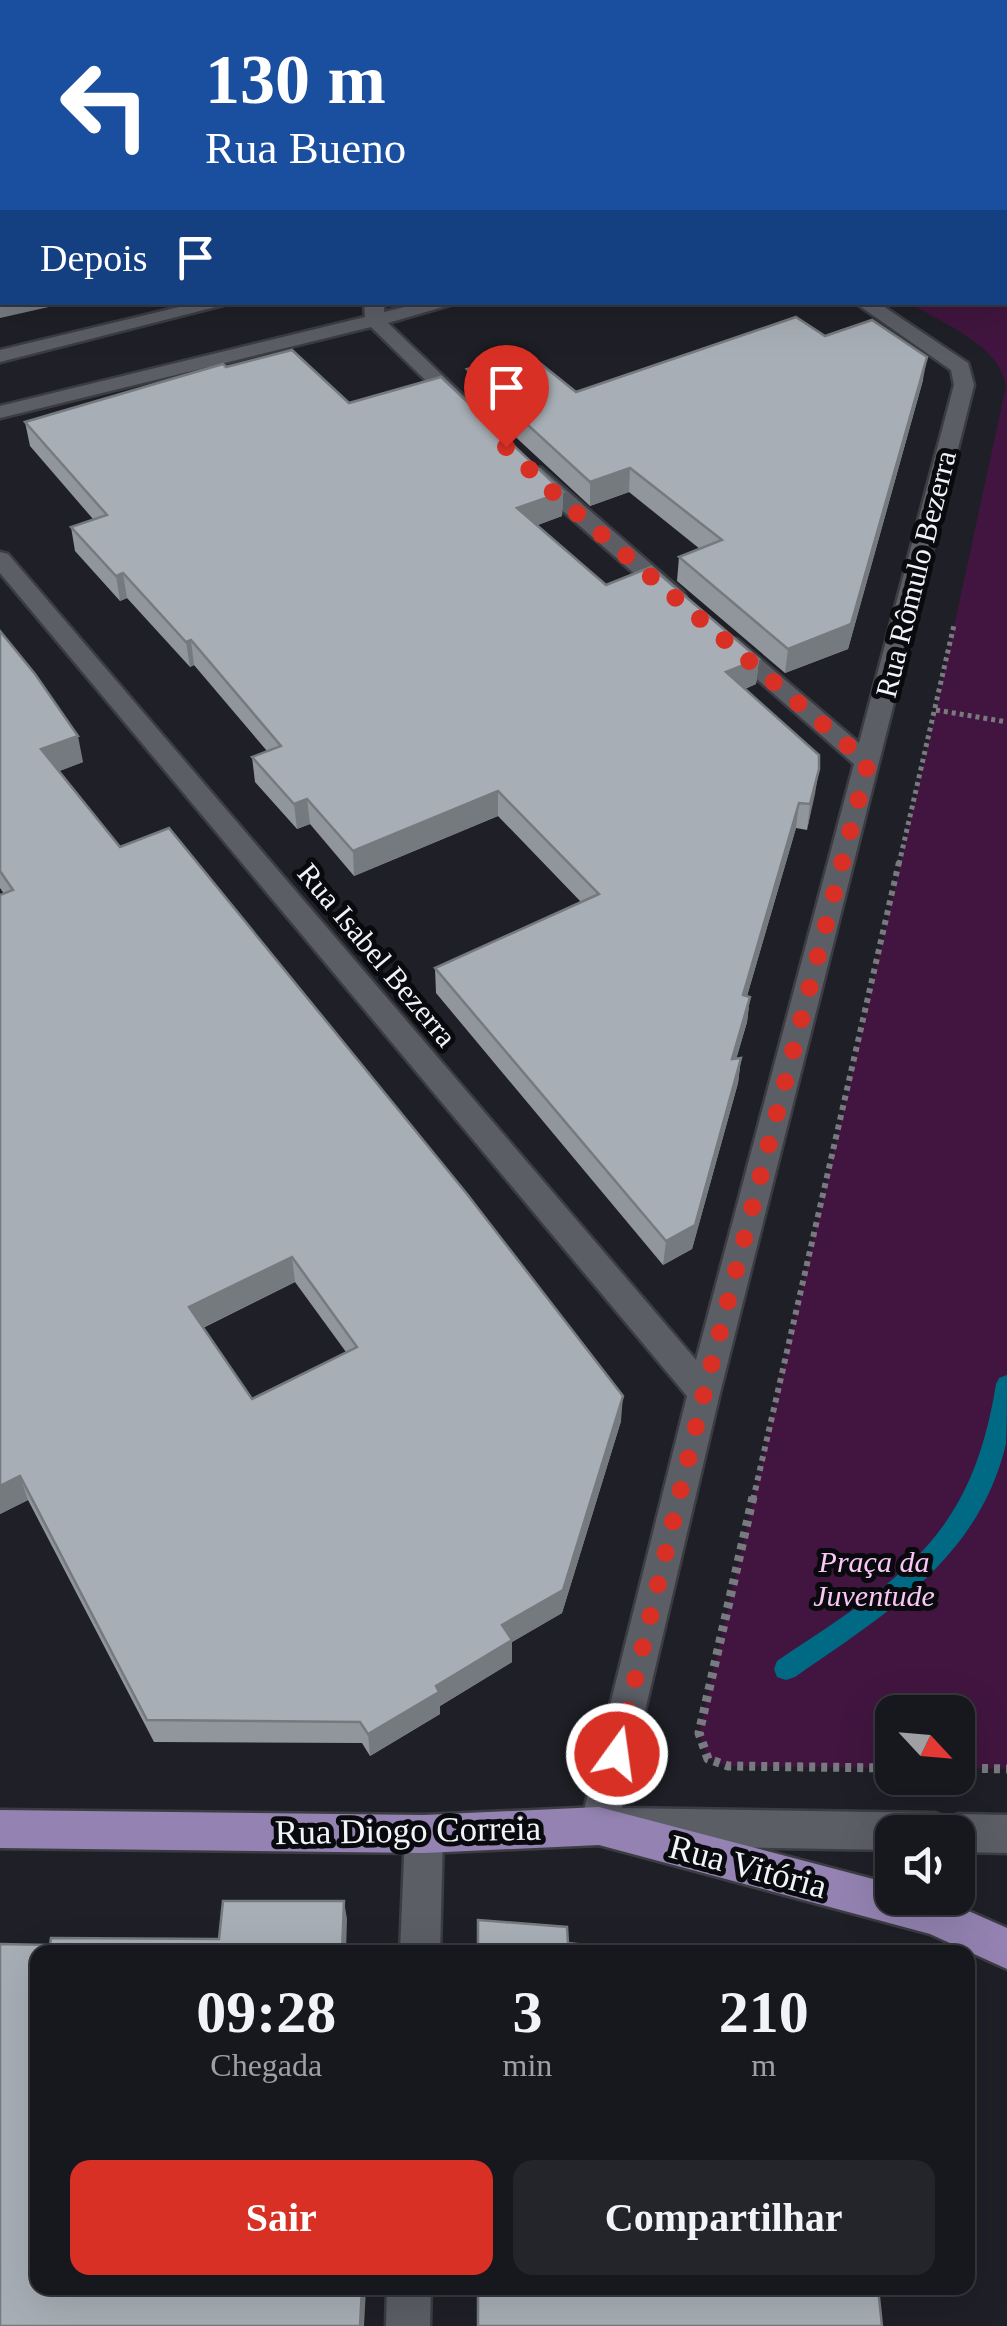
<!DOCTYPE html>
<html lang="pt">
<meta charset="utf-8">
<style>
:root{--surface:#17181d;--page:#24252a;--text:#f1f3f6;--muted:#9ea0a4;--line:#36373b;--accent:#d93025}
body{margin:0;font-family:"Times New Roman",serif;background:var(--page);color:var(--text);height:100vh;display:flex;flex-direction:column;font-size:38px;white-space:nowrap}
*{box-sizing:border-box;margin:0}
p{font-size:32px;color:var(--muted)}
.icon{flex:none;width:55px;height:55px;fill:none;stroke:currentColor;stroke-width:2;stroke-linecap:round;stroke-linejoin:round}
.map{position:relative;flex:1;overflow:hidden}
.details{position:absolute;left:30px;top:1945px;width:945px;height:350px;display:flex;flex-direction:column;background:var(--surface);border-radius:20px;box-shadow:0 10px 40px #0002,0 0 0 2px var(--line)}
.details>*{flex:none}
.banner{position:absolute;left:0px;top:0px;width:1008px;height:305px;box-shadow:0 10px 40px #0002,0 0 0 2px var(--line);background:#1a4fa0;color:#fff;overflow:hidden}
.needle{width:65px;rotate:116deg}
.controls{position:absolute;left:875px;top:1695px;display:grid;gap:20px}
.controls a{display:grid;place-items:center;width:100px;height:100px;border-radius:20px;background:var(--surface);box-shadow:0 10px 40px #0002,0 0 0 2px var(--line);font-size:50px}
.pin{position:absolute;display:grid;place-items:center;width:85px;height:85px;color:#fff;margin:-102px -42px;border-radius:50% 50% 50% 0;rotate:-45deg;box-shadow:0 0 10px #0007}
.pin .icon{rotate:45deg}
.me{position:absolute;width:110px;margin:-55px;rotate:14deg;stroke-linejoin:round;filter:drop-shadow(0 0 8px #0008)}
.turn{display:flex;align-items:center;gap:35px;height:210px;padding:0 40px;font-size:45px}
.turn .icon{width:130px;height:130px;stroke-width:2.5}
.turn b{display:block;font-size:70px;line-height:85px}
.then{display:flex;align-items:center;height:95px;padding:0 40px;background:#0003;gap:20px;font-size:38px}
.eta{display:flex;justify-content:space-evenly;align-items:center;height:170px;text-align:center}
.eta b{font-size:60px;font-weight:600;line-height:70px}
.primary-button{display:flex;gap:20px;margin-top:auto;padding:20px 40px}
.primary-button a{flex:1;height:115px;border-radius:20px;background:var(--accent);color:#fff;font-size:40px;font-weight:600;line-height:115px;text-align:center}
.primary-button a+a{background:var(--page);color:var(--text)}
.map>svg:first-child{display:block}
</style>
<div class="map">
<svg width="1007" height="2326" viewBox="0 0 1007 2326">
<rect width="100%" height="100%" fill="#1f2027"/>
<path fill="#41153f" d="M1007,112V1769L958,1768V1712H892V1768L728,1766L708,1759L699,1733L936,710L1006,386C1000,345 943,324 910,303L1005,302Z"/>
<g fill="none" stroke-linecap="round" stroke-linejoin="round">
<path fill="#006a85" fill-rule="evenodd" d="M1007,1375C1007,1397 1007,1423 1006,1444C978,1560 885,1614 795,1677L786,1680L777,1677L774,1669L777,1661C899,1579 971,1541 996,1384L999,1378Z"/>
<g stroke="#3c3d43" stroke-width="5">
<path id="street" d="M1005,93H1007V103H1005Z
M200,302H235L0,362V350Z
M364,302H384V312L425,302H460L388,323L471,403L474,407L471,411H457L371,327L0,418V406L365,317Z
M854,302H877L968,363L974,385L720,1393L622,1808L935,1813L948,1818L958,1814L1007,1815V1853L958,1852V1832H892V1850L599,1845L585,1839L580,1826L687,1396L0,573V552L8,554L696,1360L854,764L717,644L721,639H737L859,743L954,385L951,370Z
M533,467L541,468L683,592L686,597L683,602H667L525,478L522,473Z
M424,1815L438,1821L443,1834L440,1952H400L405,1834L410,1821Z
M387,2288H431L430,2326H386Z"/>
</g>
<g stroke="#3c3d43" stroke-width="5">
<path id="secondary" d="M848,0H870L872,2H850Z
M1005,39L1007,40V50L1005,49Z"/>
</g>
<g stroke="#3c3d43" stroke-width="5">
<path id="primary" d="M599,1807L892,1884V1898H939L1007,1928V1969L930,1934L599,1845L424,1853L0,1848V1810L424,1815Z"/>
</g>
<path stroke="#797a80" stroke-width="5" stroke-dasharray="4 4" stroke-linecap="butt" d="M936,710L1007,722
M899,864L954,625"/>
<path stroke="#797a80" stroke-width="6" stroke-dasharray="5 5" stroke-linecap="butt" d="M753,1500L899,862"/>
<path stroke="#797a80" stroke-width="9" stroke-dasharray="6 6" stroke-linecap="butt" d="M753,1497L699,1733L708,1759L728,1766L892,1768
M958,1768L1007,1769"/>
<use href="#street" fill="#5c5e66" fill-rule="evenodd"/>
<use href="#secondary" fill="#78718c" fill-rule="evenodd"/>
<use href="#primary" fill="#9483b2" fill-rule="evenodd"/>
</g>
<path fill="#90969c" fill-rule="evenodd" d="M825,336L923,380L848,649L785,673L677,581L679,557L700,549L629,492L590,506L468,393L467,369L576,392Z
M226,367L349,403L563,492L562,516L537,525L606,585L759,659L756,684L745,689L819,769L807,830L796,828L747,996L750,997L747,1022L736,1059L741,1058L738,1083L692,1249L663,1265L436,993L435,968L581,902L498,816L354,876L310,824L297,829L255,782L252,757L267,751L194,665L190,667L127,598L120,601L75,551L71,527L93,519L30,446L25,422Z
M0,631L83,762L59,771L120,847L621,1421L562,1613L512,1642V1662L440,1706V1714L370,1756L362,1743L154,1742L28,1500L0,1514L4,894L0,888ZM295,1282L346,1352L252,1399L203,1328Z"/>
<path fill="#757a7f" d="M0,300H2V302H71L0,318Z
M927,357L923,380L848,649L785,673L788,649Z
M630,468L629,492L590,506V482Z
M563,492L562,516L517,533V508Z
M123,573L127,598L120,601L116,576Z
M191,640L194,665L190,667L186,642Z
M759,659L756,684L723,697L726,672Z
M78,736L83,762L47,776L41,749Z
M819,769L815,794L807,830L810,804Z
M498,791V816L354,876L353,851Z
M307,799L310,824L297,829L294,804Z
M799,803L796,828L740,1020L743,995Z
M750,997L747,1022L729,1084L732,1059Z
M741,1058L738,1083L692,1249L663,1265L666,1241Z
M292,1257L295,1282L194,1332L189,1307Z
M623,1396L621,1421L562,1613L512,1642V1662L440,1706V1714L370,1756L368,1734L436,1686L502,1625Z
M20,1476L28,1500L0,1514V1486Z
M344,1901L347,1919L346,1952H342Z
M362,2288H366L364,2326H360Z"/>
<path fill="#a7aeb5" stroke="#757a7f" stroke-width="2.5" fill-rule="evenodd" d="M0,0H605L609,2H2V300H0Z
M796,317L825,336L872,320L927,357L851,624L788,649L679,557L722,540L630,468L590,482L467,369L526,352L576,392Z
M292,350L349,403L441,377L563,492L517,508L606,585L651,567L759,659L726,672L819,755V769L810,804L799,803L743,995L750,997L732,1059L741,1058L695,1225L666,1241L435,968L599,894L498,791L353,851L307,799L294,804L252,757L281,746L191,640L186,642L123,573L116,576L71,527L107,515L25,422L223,364L226,367Z
M0,631L35,674L78,736L41,749L120,847L169,828L467,1194L623,1396L563,1590L502,1625L512,1640L436,1686L439,1692L368,1734L360,1722L147,1720L20,1476L0,1486V895L13,890L0,871ZM292,1257L357,1347L252,1399L189,1307Z
M223,1901H344L342,1952H38V2288H362L360,2326H0V1944L50,1945L51,1938L219,1939Z
M478,1920L567,1927L568,1943L645,1952H478Z
M478,2288H878L882,2326H478Z"/>
<g fill="none" stroke-linecap="round" stroke-linejoin="round">
<path stroke="#d93025" stroke-width="18" stroke-dasharray="0 32.4" d="M506,447L558,497L868,763L704,1393L617,1754"/>
</g>
<g text-anchor="middle" stroke-width="10" stroke-linejoin="round" paint-order="stroke">
<g font-size="30" fill="#f2f3f8" stroke="#090a0d">
<text transform="translate(916 574) rotate(-76)" y="10">Rua Rômulo Bezerra</text>
<text transform="translate(377 955) rotate(50)" y="10">Rua Isabel Bezerra</text>
</g>
<g font-size="30" font-style="italic" fill="#fbc6f6" stroke="#090a0d">
<text x="874" y="1572">Praça da<tspan x="874" dy="34">Juventude</tspan></text>
</g>
<g font-size="35" fill="#f2f3f8" stroke="#090a0d">
<text transform="translate(408 1830) rotate(-1)" y="12">Rua Diogo Correia</text>
<text transform="translate(748 1866) rotate(15)" y="12">Rua Vitória</text>
</g>
</g>
</svg>
<div class="controls">
<a><svg class="needle" viewBox="-14 -14 28 28"><path d="M0-13l5 13h-10z" fill="#e53935"/><path d="M0 13l5-13h-10z" fill="#9ea0a4"/></svg></a>
<a><svg class="icon" aria-label="sound" viewBox="0 0 24 24"><path d="M4 9h4l5-4v14l-5-4H4zM17 9q2 3 0 6"/></svg></a>
</div>
<div class="pin" style="left:506px;top:447px;background:#d93025"><svg class="icon" aria-label="arrive" viewBox="0 0 24 24"><path d="M6 21V4h12l-3 4 3 4H6"/></svg></div>
<svg class="me" style="left:617px;top:1754px" viewBox="-20 -20 40 40"><circle r="17" fill="#d93025" stroke="#fff" stroke-width="3"/><path d="M0-11L8 9 0 5-8 9z" fill="#fff"/></svg>
<div class="banner">
<div class="turn"><svg class="icon" aria-label="left" viewBox="0 0 24 24"><path d="M17 20v-9H6M10 6l-5 5 5 5"/></svg><div><b>130 m</b>Rua Bueno</div></div>
<div class="then">Depois<svg class="icon" aria-label="arrive" viewBox="0 0 24 24"><path d="M6 21V4h12l-3 4 3 4H6"/></svg></div>
</div>
<section class="details">
<div class="eta">
<div><b>09:28</b><p>Chegada</p></div>
<div><b>3</b><p>min</p></div>
<div><b>210</b><p>m</p></div>
</div>
<div class="primary-button"><a>Sair</a><a>Compartilhar</a></div>
</section>
</div>
